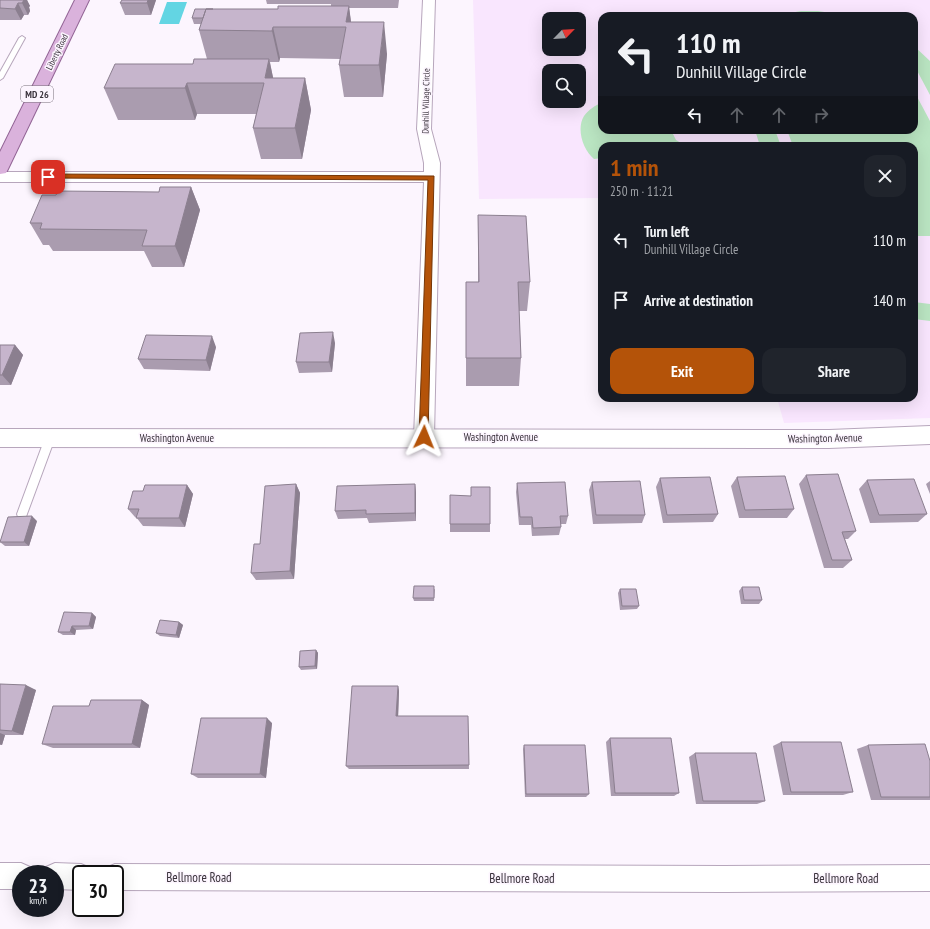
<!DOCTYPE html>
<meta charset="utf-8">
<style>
:root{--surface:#171b24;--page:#20242c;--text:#f1f3f6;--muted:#9ea1a6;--accent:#b45309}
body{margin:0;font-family:"PT Sans Narrow",sans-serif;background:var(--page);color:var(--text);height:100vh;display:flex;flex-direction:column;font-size:15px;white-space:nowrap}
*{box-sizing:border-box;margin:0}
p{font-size:13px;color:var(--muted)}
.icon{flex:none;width:22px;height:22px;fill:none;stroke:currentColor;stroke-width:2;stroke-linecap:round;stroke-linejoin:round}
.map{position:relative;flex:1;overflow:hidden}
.sheet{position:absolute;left:598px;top:142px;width:320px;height:260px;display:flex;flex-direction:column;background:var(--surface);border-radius:12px;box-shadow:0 4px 16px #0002}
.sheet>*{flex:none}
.top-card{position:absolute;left:598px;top:12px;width:320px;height:122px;border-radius:12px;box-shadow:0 4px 16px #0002;background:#171b24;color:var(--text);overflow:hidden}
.needle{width:26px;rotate:65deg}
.buttons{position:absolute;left:542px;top:12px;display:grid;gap:8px}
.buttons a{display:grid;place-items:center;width:44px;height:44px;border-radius:8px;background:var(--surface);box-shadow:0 4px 16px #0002;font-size:20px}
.speed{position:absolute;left:12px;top:865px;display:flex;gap:8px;font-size:20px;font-weight:700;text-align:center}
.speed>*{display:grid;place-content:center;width:52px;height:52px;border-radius:50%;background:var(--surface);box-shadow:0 4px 16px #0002;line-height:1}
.speed small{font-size:10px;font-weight:400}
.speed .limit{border:2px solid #111;border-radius:6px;background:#fff;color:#111}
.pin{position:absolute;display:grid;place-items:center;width:34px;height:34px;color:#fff;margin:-17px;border-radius:8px;box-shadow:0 2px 6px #0006}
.me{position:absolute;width:44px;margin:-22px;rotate:2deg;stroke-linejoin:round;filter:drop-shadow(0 0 3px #0008)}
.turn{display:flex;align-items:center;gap:14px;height:84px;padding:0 12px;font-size:18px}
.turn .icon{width:52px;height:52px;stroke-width:2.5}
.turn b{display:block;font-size:28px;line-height:34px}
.lanes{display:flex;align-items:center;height:38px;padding:0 12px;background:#0003;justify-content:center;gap:20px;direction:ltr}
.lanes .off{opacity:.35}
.round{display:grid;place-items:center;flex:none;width:42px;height:42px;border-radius:12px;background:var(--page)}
.head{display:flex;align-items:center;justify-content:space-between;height:68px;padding:0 12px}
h1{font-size:24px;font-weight:800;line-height:30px;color:var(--accent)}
.cta{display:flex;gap:8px;margin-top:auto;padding:8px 12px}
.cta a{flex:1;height:46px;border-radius:12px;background:var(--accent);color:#fff;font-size:16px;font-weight:800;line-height:46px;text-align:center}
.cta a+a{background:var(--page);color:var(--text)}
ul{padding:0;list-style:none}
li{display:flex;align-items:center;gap:12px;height:60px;padding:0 12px}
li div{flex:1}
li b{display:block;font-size:15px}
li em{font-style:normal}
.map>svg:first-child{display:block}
</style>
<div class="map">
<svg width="930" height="929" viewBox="0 0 930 929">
<rect width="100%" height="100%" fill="#fcf5fe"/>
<path fill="#f9e6fe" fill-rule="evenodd" d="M473,0H930V418L784,423L777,398H914V146H602V198L479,199ZM602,16H914V130H602ZM549,19H579V49H549ZM549,71H579V101H549Z"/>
<path fill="#bae5c2" d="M801,11H818L850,16H773Z
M914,46L930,61V95L914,65Z
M914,91L930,121V236H914V146H793L787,130H914Z
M602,102V130H671L676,140L686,146H602V158L594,159C583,150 576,129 584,116C589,109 595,106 602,102Z
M755,130H775L781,146H760Z
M914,302L930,304V321L914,319Z"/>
<path fill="#63d5e3" d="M167,2H187L179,24H159Z"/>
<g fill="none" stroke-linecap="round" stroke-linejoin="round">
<g stroke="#b7a6bc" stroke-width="2">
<path id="lane" d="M22,36L25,38L3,78L0,80V72L19,38Z
M50,434L53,435L55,438L27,514L26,517L22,519L18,517L17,514L45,438L47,435Z"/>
</g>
<g stroke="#b7a6bc" stroke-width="2">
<path id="street" d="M423,0H435L431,129L440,163L434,437L431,443L424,445L417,443L414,437L424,182H0V172H424V163L417,129Z
M0,863H21L30,867L34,874H21V889H0Z
M55,863L81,864L90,868L93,874H81V890L55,889V874H42L46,867Z
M115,864L724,866L930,865V891L724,892L115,890V874H103L106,868Z"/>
</g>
<g stroke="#b7a6bc" stroke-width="2">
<path id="secondary" d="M930,426V444L829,448L0,447V429L829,430Z"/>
</g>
<g stroke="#926495" stroke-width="2">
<path id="primary" d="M75,0H89L8,169L6,173L0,174V152Z"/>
</g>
<use href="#lane" fill="#fff" fill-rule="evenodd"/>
<use href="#street" fill="#fff" fill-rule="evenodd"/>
<use href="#secondary" fill="#fff" fill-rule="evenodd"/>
<use href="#primary" fill="#dab2dc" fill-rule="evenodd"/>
</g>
<path fill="#aa9caf" d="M0,0H27L30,6L29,7L30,11L28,15H24L21,20H0Z
M122,0H156L151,15H125L120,3Z
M266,0H399L398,8H349L351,22L387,54L383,97H344L339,65L341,59L280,58L279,62H270L273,78H305L311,110L302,159H261L253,128L256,114H197L195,120H118L104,88L193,64L207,59L199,30L201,24H194L192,18L213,9H278L331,6V4H267Z
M191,187L200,210L184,267H152L144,251H53L49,245H43L30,223L56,195L159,192Z
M478,215L530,282L527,311H519L521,358L519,386H466V282H478Z
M335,343L332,372L299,373L296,362Z
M0,345H15L23,355L11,385H0Z
M216,347L210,371L144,369L138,359Z
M806,475L856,531L848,539H845L852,560L843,568H824L799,484Z
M737,477L794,509L787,518H739L731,486Z
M660,478L718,514L713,522L663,523L656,487Z
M867,480L927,514L918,522L870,523L859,489Z
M930,481V494L926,484Z
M592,482L645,515L642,523L593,524L589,490Z
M517,483L568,516L566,524H561V527L559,535L532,536L531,525H519L516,492Z
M296,484L300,493L294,579L256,580L251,573Z
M415,484L416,493V521L369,523L367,518L338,519L335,511Z
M187,485L193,494L185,527L143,526L136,517H135L128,509L143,491Z
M471,496L490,524V532H450V524Z
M37,521L29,546H5L0,542Z
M742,587L762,600L759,604H741L739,591Z
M435,589L434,601H414L413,598Z
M620,589L639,606L637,609L620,610L618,593Z
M92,613L96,617L93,629L76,630L75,635H63L58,632Z
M179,622L183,625L179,638L160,636L156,633Z
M316,650L318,653L317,669L301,670L299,667Z
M0,684L36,690L23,735H5L2,745H0Z
M398,686L399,691L398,716H468L469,769H349L346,766Z
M142,700L149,705L140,748H53L42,744L89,706Z
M272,723L266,778H198L191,774Z
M610,738L679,793L674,796H611L606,742Z
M781,742L853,792L843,795H783L773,746Z
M524,745L589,794L586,797H525L523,749Z
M868,745L930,761V800H871L857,749Z
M695,753L765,801L757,804H696L689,757Z"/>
<path fill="#8b7f8f" d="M22,0H27L30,6L29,7L30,11L28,15L22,3Z
M148,0H156L151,15L147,3Z
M18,3L24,15L21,20L15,9Z
M349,6L353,38L346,22Z
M384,22L387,54L383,97L379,65Z
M273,27L280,58L279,62L272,31Z
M269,59L276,91L265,78Z
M305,78L311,110L302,159L295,128Z
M187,83L197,114L195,120L185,88Z
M191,187L200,210L184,267L175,246Z
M333,332L335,343L332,372L329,362Z
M212,336L216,347L210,371L206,360Z
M15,345L23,355L11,385L2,375Z
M296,484L300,493L294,579L290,571Z
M415,484L416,493V521L415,513Z
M187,485L193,494L185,527L179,518Z
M32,516L37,521L29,546L24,542Z
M92,613L96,617L93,629L89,626Z
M179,622L183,625L179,638L176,635Z
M72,626L76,630L75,635L70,632Z
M316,650L318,653L317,669L315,666Z
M26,685L36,690L23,735L12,731Z
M398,686L399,691L398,720L396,716Z
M142,700L149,705L140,748L132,744Z
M267,718L272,723L266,778L260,774Z
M0,733L5,735L2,745L0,744Z"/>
<path fill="#c6b5cc" stroke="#8b7f8f" d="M0,0H24L22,3H18L15,9L0,8Z
M122,0H148L147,3H120Z
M278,6H349L346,22H384L379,65H339L346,27H273L272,31L199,30L206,9H278Z
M195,9H213H206L203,18H192Z
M194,59H269L265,78H305L295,128H253L264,83H187L185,88H104L115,64H193Z
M160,187H191L175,246H142L147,230L40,229L42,223H30L42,195H56L58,191L159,192Z
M478,215L526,216L530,282H518L521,358H466V282H479Z
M333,332L329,362H296L300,333Z
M146,335L212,336L206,360L138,359Z
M0,345H15L2,375H0Z
M838,474L856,531L842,532L852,560H832L806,475Z
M785,476L794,509L745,510L737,477Z
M710,477L718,514L667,515L660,478Z
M914,479L927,514L879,515L867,480Z
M640,481L645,515H596L592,482Z
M565,482L568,516H560L561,527L533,528L532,517H520L517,483Z
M296,484L290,571L251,573L254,544H260L265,486Z
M415,484V513L366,514V510L335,511L337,486Z
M145,485H187L179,518H136L139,509H128L133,491H143Z
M471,487H490V524H450V495L471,496Z
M32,516L24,542H0L8,517Z
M414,586H434V598H413Z
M742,587H759L762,600H744Z
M620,589H636L639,606H622Z
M64,612L92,613L89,626H72L70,632H58Z
M160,620L179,622L176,635L156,633Z
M316,650L315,666L299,667L300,651Z
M0,684L26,685L12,731L0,730Z
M352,686H398L396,716H468L469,765L346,766Z
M91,700H142L132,744H42L53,706H89Z
M201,718H267L260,774H191Z
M610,738H671L679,793H615Z
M781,742H841L853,792H791Z
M925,744L930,761V797H881L868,745Z
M524,745H585L589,794H526Z
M695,753H756L765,801H703Z"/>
<path fill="#b45309" stroke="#753606" d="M48,174L434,176L428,437L427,440L424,441L419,437L428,180L45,178V175Z"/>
<g text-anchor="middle" stroke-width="3" stroke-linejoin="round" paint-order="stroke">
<g font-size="9" fill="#3a333c" stroke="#fcf5fe">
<text transform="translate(57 52) rotate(-64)" y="3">Liberty Road</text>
<text transform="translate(426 101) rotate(-89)" y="3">Dunhill Village Circle</text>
</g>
<rect fill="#fcf5fe" stroke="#746d76" stroke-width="1" x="21" y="86" width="32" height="16" rx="3"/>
<g font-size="10" font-weight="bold" fill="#3a333c">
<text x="37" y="98">MD 26</text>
</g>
<g font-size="11" fill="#3a333c" stroke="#fcf5fe">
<text x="501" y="441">Washington Avenue</text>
<text x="177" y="442">Washington Avenue</text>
<text transform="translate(825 438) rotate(-1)" y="4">Washington Avenue</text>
</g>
<g font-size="13" fill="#3a333c" stroke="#fcf5fe">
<text x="199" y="882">Bellmore Road</text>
<text x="522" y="883">Bellmore Road</text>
<text x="846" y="883">Bellmore Road</text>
</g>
</g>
</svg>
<div class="buttons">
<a><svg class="needle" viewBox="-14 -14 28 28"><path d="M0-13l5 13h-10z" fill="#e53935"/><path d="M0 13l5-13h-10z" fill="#9ea1a6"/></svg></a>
<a><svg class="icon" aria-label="search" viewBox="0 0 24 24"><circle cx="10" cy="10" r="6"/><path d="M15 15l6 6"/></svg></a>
</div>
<div class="speed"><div>23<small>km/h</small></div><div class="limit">30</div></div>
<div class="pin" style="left:48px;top:177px;background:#d93025"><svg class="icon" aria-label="arrive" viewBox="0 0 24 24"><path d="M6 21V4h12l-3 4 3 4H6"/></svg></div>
<svg class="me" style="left:424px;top:437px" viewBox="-20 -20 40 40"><path d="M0-17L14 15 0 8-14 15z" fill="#b45309" stroke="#fff" stroke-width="4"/></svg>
<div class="top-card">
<div class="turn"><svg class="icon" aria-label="left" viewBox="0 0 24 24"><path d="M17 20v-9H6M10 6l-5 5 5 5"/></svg><div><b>110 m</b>Dunhill Village Circle</div></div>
<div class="lanes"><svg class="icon" aria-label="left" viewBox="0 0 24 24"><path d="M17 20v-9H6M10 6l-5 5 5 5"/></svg><svg class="icon off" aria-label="ahead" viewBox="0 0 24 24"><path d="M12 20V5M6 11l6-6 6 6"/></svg><svg class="icon off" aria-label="ahead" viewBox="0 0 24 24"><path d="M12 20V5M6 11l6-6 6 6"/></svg><svg class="icon off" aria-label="right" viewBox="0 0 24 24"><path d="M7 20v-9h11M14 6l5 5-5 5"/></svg></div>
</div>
<section class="sheet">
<div class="head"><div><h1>1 min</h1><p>250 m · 11:21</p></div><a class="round"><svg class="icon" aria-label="close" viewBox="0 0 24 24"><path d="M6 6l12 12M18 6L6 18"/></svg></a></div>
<ul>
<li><svg class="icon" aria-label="left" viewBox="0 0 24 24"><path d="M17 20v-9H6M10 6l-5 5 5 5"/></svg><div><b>Turn left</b><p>Dunhill Village Circle</p></div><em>110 m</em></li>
<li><svg class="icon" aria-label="arrive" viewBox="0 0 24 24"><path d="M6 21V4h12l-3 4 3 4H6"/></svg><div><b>Arrive at destination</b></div><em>140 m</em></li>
</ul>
<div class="cta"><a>Exit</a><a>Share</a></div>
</section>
</div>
